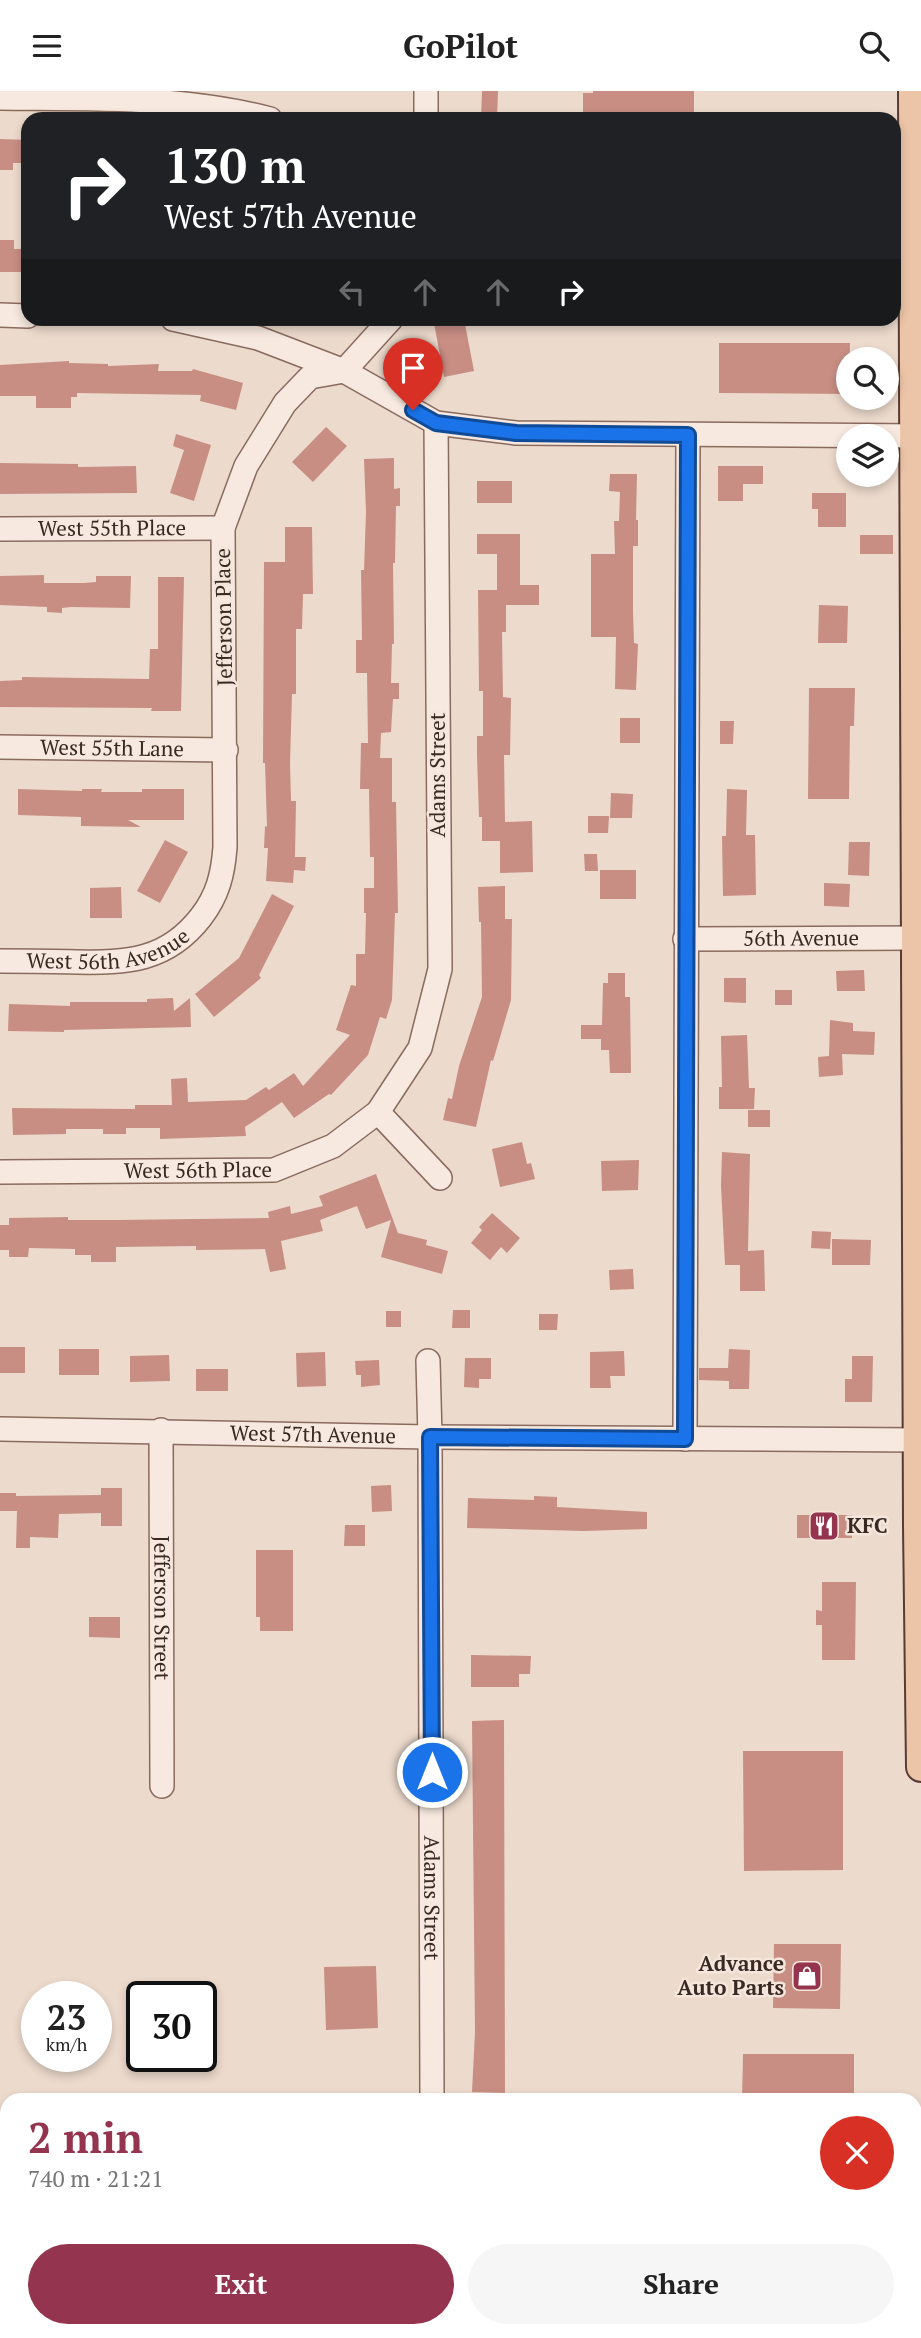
<!DOCTYPE html>
<meta charset="utf-8">
<style>
:root{--surface:#fff;--page:#f6f6f6;--text:#222;--muted:#767676;--accent:#94344e}
body{margin:0;font-family:"PT Serif",serif;background:var(--page);color:var(--text);height:100vh;display:flex;flex-direction:column;font-size:26px;white-space:nowrap}
*{box-sizing:border-box;margin:0}
p{font-size:23px;color:var(--muted)}
.icon{flex:none;width:38px;height:38px;fill:none;stroke:currentColor;stroke-width:2;stroke-linecap:round;stroke-linejoin:round}
.map{position:relative;flex:1;overflow:hidden}
.drawer{position:absolute;left:0px;top:2002px;width:922px;height:245px;display:flex;flex-direction:column;background:var(--surface);border-radius:21px 21px 0 0;box-shadow:0 4px 10px #0003}
.drawer>*{flex:none}
.hud{position:absolute;left:21px;top:21px;width:880px;height:214px;border-radius:21px;box-shadow:0 4px 10px #0003;background:#202124;color:#fff;overflow:hidden}
.tools{position:absolute;left:836px;top:256px;display:grid;gap:14px}
.tools a{display:grid;place-items:center;width:63px;height:63px;border-radius:50%;background:var(--surface);box-shadow:0 4px 10px #0003;font-size:35px}
.speed{position:absolute;left:21px;top:1890px;display:flex;gap:14px;font-size:35px;font-weight:700;text-align:center}
.speed>*{display:grid;place-content:center;width:91px;height:91px;border-radius:50%;background:var(--surface);box-shadow:0 4px 10px #0003;line-height:1}
.speed small{font-size:18px;font-weight:400}
.speed .limit{border:4px solid #111;border-radius:10px;background:#fff;color:#111}
.pin{position:absolute;display:grid;place-items:center;width:60px;height:60px;color:#fff;margin:-72px -30px;border-radius:50% 50% 50% 0;rotate:-45deg;box-shadow:0 0 7px #0007}
.pin .icon{rotate:45deg}
.me{position:absolute;width:77px;margin:-38px;rotate:0deg;stroke-linejoin:round;filter:drop-shadow(0 0 5px #0008)}
.turn{display:flex;align-items:center;gap:24px;height:147px;padding:0 28px;font-size:32px}
.turn .icon{width:91px;height:91px;stroke-width:2.5}
.turn b{display:block;font-size:49px;line-height:60px}
.lanes{display:flex;align-items:center;height:66px;padding:0 28px;background:#0003;justify-content:center;gap:35px;direction:ltr}
.lanes .off{opacity:.35}
.round{display:grid;place-items:center;flex:none;width:74px;height:74px;border-radius:37px;background:var(--page)}
.headline{display:flex;align-items:center;justify-content:space-between;height:119px;padding:0 28px}
h1{font-size:42px;font-weight:700;line-height:52px;color:var(--accent)}
.cta{display:flex;gap:14px;margin-top:auto;padding:14px 28px}
.cta a{flex:1;height:80px;border-radius:42px;background:var(--accent);color:#fff;font-size:28px;font-weight:700;line-height:80px;text-align:center}
.cta a+a{background:var(--page);color:var(--text)}
header{display:flex;justify-content:space-between;align-items:center;height:91px;padding:0 28px;background:var(--surface);font-size:32px;font-weight:700}
.map>svg:first-child{display:block}
</style>
<header><svg class="icon" aria-label="menu" viewBox="0 0 24 24"><path d="M4 6h16M4 12h16M4 18h16"/></svg>GoPilot<svg class="icon" aria-label="search" viewBox="0 0 24 24"><circle cx="10" cy="10" r="6"/><path d="M15 15l6 6"/></svg></header>
<div class="map">
<svg width="921" height="2247" viewBox="0 0 921 2247">
<rect width="100%" height="100%" fill="#ecdacc"/>
<path fill="#c88e84" d="M482,0H498L497,28H481Z
M593,0H694V28H583V2H593Z
M0,48L28,49V72H13V79H0Z
M0,149H14V158H28V181H0Z
M457,228H464L474,280L444,286L434,232Z
M719,252H850L849,303L719,302Z
M69,270V272L108,273V275L159,273L158,280H192L193,278L243,292L236,319L200,310L201,304L77,302V306H71V317H36V305H0V274Z
M326,336L347,355L313,391L292,371Z
M176,343L211,354L194,410L170,402L184,359L173,355Z
M394,367V398L400,397V415H396L395,472H393L394,553H392L391,592H399V608H393L391,641L381,642L380,667H392V711H396L398,822H395L392,909L386,928L380,926L368,964L331,1004L329,1003L294,1027L282,1011L245,1036L246,1045L160,1048V1037H126V1043H103V1038H66V1043L13,1044L12,1017L135,1018V1014H172L171,988L187,987L188,1011L246,1009L266,996L269,999L294,982L303,995L350,944L336,939L351,894L356,895V863H365L366,822H364V797H374V766H370L369,698H360L361,652H368L367,582H356V549H362L361,479H364L366,421L364,368Z
M0,372L78,373V376L136,375L137,402L0,403Z
M718,375H763V393H743V410H718Z
M610,383H637L636,429H638V455H633V520L634,552L638,553L636,599L615,598L616,546H591V463H615L614,430H619L620,401L609,400Z
M477,390H512V412H477Z
M812,402H846V436H818V418H812Z
M285,436H312L313,503H303L302,538H296V603H292L290,672L291,710H296L295,766H306L305,780L294,779L293,792L266,790L268,757H264L265,735L267,736L265,672H263L264,471H285Z
M477,443H520V494H539V514H506V541H502L503,606L511,607L510,664H504L505,731L532,730L533,781L500,782V750H482V726H479L477,664V645H483V600H479L478,499H497V463H477Z
M860,444H893V463H860Z
M44,484V492H84L96,491V485H131L130,517L71,516L62,517V522L47,521V516L0,514V485Z
M158,486H184L181,620H151L152,617L0,616V590L22,589V586L149,588L150,558H158Z
M819,514L848,515L847,552H818Z
M809,597H855L854,635H850L849,708H808Z
M620,627H640V652H620Z
M720,630H734L733,653H720Z
M18,698L82,700V698H102L101,701H142V698H184V729H128L141,736L81,735V726L18,724Z
M727,698L747,699L746,744H755L756,804L723,805L722,745H726Z
M611,702L633,703L632,727H610Z
M588,725H609L608,742H588Z
M165,749L188,761L160,812L137,800Z
M849,751H870L869,785L848,784Z
M584,763H597L598,780H585Z
M600,779H636V808H600Z
M824,792L850,793L849,816L824,815Z
M505,795V828H512L511,909L493,970L491,969L476,1036L443,1029L448,1007L452,1008L459,975L482,906L481,831H479L478,796Z
M121,796L122,827H90V797Z
M272,803L294,815L259,884L261,887L214,926L195,903L239,867Z
M864,879L865,900H837L836,880Z
M608,882H625V906H630L631,982H610L609,959H601V948H581V934H602L603,892H608Z
M724,887H746V912L724,911Z
M775,899H792V914H775Z
M173,907L174,920L190,907L191,936L64,939V941L8,940L9,913L70,915V911H147V908Z
M830,929L853,932V940L875,941L874,964L842,963L843,984L819,986L818,966L829,965Z
M747,944L749,997H755L754,1018H719V996H722L721,945Z
M748,1019H770V1036H748Z
M522,1051L527,1073L531,1072L535,1088L500,1096L492,1058Z
M722,1061L750,1063L748,1160L764,1159L765,1200H740V1174H725L721,1095Z
M639,1069L638,1099L602,1100L601,1070Z
M376,1083L398,1142L427,1149L426,1154L448,1160L442,1183L381,1166L391,1129L366,1138L357,1115L320,1129L323,1140L281,1150L286,1178L270,1181L265,1158L196,1159V1155L116,1156V1171H91V1164H75V1158L29,1157L28,1166H9V1159H0V1134H9V1127L68,1126V1129H117L269,1127L268,1121L290,1115L291,1123L323,1115L319,1105Z
M492,1122L520,1147L507,1162L501,1156L490,1169L471,1152L482,1139L479,1136Z
M812,1140L831,1141L830,1158L811,1157Z
M832,1148L871,1149L870,1174H832Z
M633,1178L634,1198L610,1199L609,1179Z
M453,1219H470V1237H452Z
M386,1220H401V1236H386Z
M539,1223H558L557,1239H539Z
M0,1256H25V1282H0Z
M59,1258H99V1284H59Z
M729,1258L750,1259L749,1298H729V1290L699,1289V1277H728Z
M624,1260L625,1285H610L611,1297H590V1261Z
M325,1261L326,1295L297,1296L296,1262Z
M169,1264L170,1290L130,1291V1265Z
M852,1265H873L872,1311H845V1288H852Z
M465,1267H491V1288H479V1297L464,1296Z
M379,1269L380,1294L361,1296V1284H356L355,1270Z
M196,1278H228V1300H196Z
M391,1394L392,1420L372,1421L371,1395Z
M101,1397H122V1435H101V1422L59,1423L58,1447L30,1446V1457H16L17,1420H0V1402H16V1405L101,1404Z
M534,1405L557,1406V1416L647,1421V1438L584,1440L467,1437L468,1407L534,1409Z
M797,1424H852V1447H797Z
M345,1434H365V1455H344Z
M256,1459H293V1540H260V1526H256Z
M822,1491H856L855,1569H822V1534H816V1519L822,1520Z
M89,1526H120V1547L89,1546Z
M471,1564L531,1565L530,1583H519V1596H471Z
M504,1629L505,2002L472,2001L475,1941L472,1630Z
M743,1660H843V1779L744,1780Z
M774,1853H841L840,1918L773,1917Z
M376,1875L378,1937L326,1939L324,1876Z
M743,1963H854V2009H742Z"/>
<g fill="none" stroke-linecap="round" stroke-linejoin="round">
<g stroke="#896b60" stroke-width="26">
<g id="minor">
<path d="M0,7C91,8 182,5 270,28"/>
<path d="M426,28V0"/>
<path d="M0,224L28,225"/>
<path d="M173,228L258,247L344,280L436,332L516,342L921,345"/>
<path id="s1" d="M0,438L223,437"/>
<path id="s2" d="M0,656L226,659"/>
<path id="s3" d="M685,848L916,847"/>
<path id="s4" d="M0,870C25,870 50,870 76,871C127,872 167,870 201,826C218,804 223,783 225,756L223,437L246,375L285,312L310,286L344,280L391,228"/>
<path d="M378,1021L440,1087"/>
<path id="s5" d="M0,1081L274,1079L333,1055L378,1021L420,957L440,878L436,332"/>
<path id="s6" d="M428,1270L430,1346L432,2009"/>
<path id="s7" d="M0,1338L430,1346L921,1349"/>
<path id="s8" d="M161,1339L162,1695"/>
<path d="M685,1348L688,344"/>
<path d="M168,2240V2247"/>
<path d="M433,2240V2247"/>
</g>
</g>
<g stroke="#573b34" stroke-width="32">
<path id="major" d="M913,0L918,1435L921,1676"/>
</g>
<use href="#minor" stroke="#f7e9df" stroke-width="23"/>
<use href="#major" stroke="#ecc4a7" stroke-width="28"/>
</g>
<g fill="none" stroke-linecap="round" stroke-linejoin="round">
<g stroke="#114b97" stroke-width="18">
<path id="route" d="M413,319L436,332L516,342L688,344L685,1348L430,1346L432,1681"/>
</g>
<use href="#route" stroke="#1a73e8" stroke-width="12"/>
</g>
<defs>
<g id="restaurant-square" transform="scale(1.575)"><rect x="-9" y="-9" width="18" height="18" rx="4" fill="#94344e" stroke="#f4e6db"/><path d="M-5-6h1v4h1v-4h1v4h1v-4h1v5L-1.5 .5V6h-2V.5L-5-1ZM5-6V6H3V1.5H1.5Q1.5-4 5-6Z" fill="#fff"/></g>
<g id="shop-square" transform="scale(1.575)"><rect x="-9" y="-9" width="18" height="18" rx="4" fill="#94344e" stroke="#f4e6db"/><path d="M-5-2.5h2.3a2.7 3.5 0 0 1 5.4 0H5L5.5 6h-11ZM-1.5-2.5h3a1.5 2.3 0 0 0-3 0Z" fill="#fff"/></g>
</defs>
<g fill-rule="evenodd">
<use href="#restaurant-square" x="824" y="1435"/>
<use href="#shop-square" x="807" y="1885"/>
</g>
<g text-anchor="middle" stroke-width="5" stroke-linejoin="round" paint-order="stroke">
<g font-size="21" fill="#3a2823" stroke="#f4e6db">
<text dy="7" stroke="none"><textPath href="#s1" startOffset="112">West 55th Place</textPath></text>
<text transform="translate(224 526) rotate(-91)" y="7">Jefferson Place</text>
<text dy="7" stroke="none"><textPath href="#s2" startOffset="112">West 55th Lane</textPath></text>
<text transform="translate(438 684) rotate(-90)" y="7">Adams Street</text>
<text dy="7" stroke="none"><textPath href="#s3" startOffset="116">56th Avenue</textPath></text>
<text dy="7" stroke="none"><textPath href="#s4" startOffset="110">West 56th Avenue</textPath></text>
<text dy="7" stroke="none"><textPath href="#s5" startOffset="198">West 56th Place</textPath></text>
<text dy="7" stroke="none"><textPath href="#s7" startOffset="313">West 57th Avenue</textPath></text>
<text dy="7" stroke="none"><textPath href="#s8" startOffset="178">Jefferson Street</textPath></text>
<text dy="7" stroke="none"><textPath href="#s6" startOffset="537">Adams Street</textPath></text>
</g>
<g font-size="21" font-weight="bold" fill="#3a2823" stroke="#f4e6db" text-anchor="start">
<text x="847" y="1442">KFC</text>
<text x="784" y="1880" text-anchor="end">Advance<tspan x="784" dy="24">Auto Parts</tspan></text>
</g>
</g>
</svg>
<div class="tools">
<a><svg class="icon" aria-label="search" viewBox="0 0 24 24"><circle cx="10" cy="10" r="6"/><path d="M15 15l6 6"/></svg></a>
<a><svg class="icon" aria-label="layers" viewBox="0 0 24 24"><path d="M12 4l9 5-9 5-9-5zM3 14l9 5 9-5"/></svg></a>
</div>
<div class="speed"><div>23<small>km/h</small></div><div class="limit">30</div></div>
<div class="pin" style="left:413px;top:319px;background:#d93025"><svg class="icon" aria-label="arrive" viewBox="0 0 24 24"><path d="M6 21V4h12l-3 4 3 4H6"/></svg></div>
<svg class="me" style="left:432px;top:1681px" viewBox="-20 -20 40 40"><circle r="17" fill="#1a73e8" stroke="#fff" stroke-width="3"/><path d="M0-11L8 9 0 5-8 9z" fill="#fff"/></svg>
<div class="hud">
<div class="turn"><svg class="icon" aria-label="right" viewBox="0 0 24 24"><path d="M7 20v-9h11M14 6l5 5-5 5"/></svg><div><b>130 m</b>West 57th Avenue</div></div>
<div class="lanes"><svg class="icon off" aria-label="left" viewBox="0 0 24 24"><path d="M17 20v-9H6M10 6l-5 5 5 5"/></svg><svg class="icon off" aria-label="ahead" viewBox="0 0 24 24"><path d="M12 20V5M6 11l6-6 6 6"/></svg><svg class="icon off" aria-label="ahead" viewBox="0 0 24 24"><path d="M12 20V5M6 11l6-6 6 6"/></svg><svg class="icon" aria-label="right" viewBox="0 0 24 24"><path d="M7 20v-9h11M14 6l5 5-5 5"/></svg></div>
</div>
<section class="drawer">
<div class="headline"><div><h1>2 min</h1><p>740 m · 21:21</p></div><a class="round" style="background:#d93025;color:#fff"><svg class="icon" aria-label="close" viewBox="0 0 24 24"><path d="M6 6l12 12M18 6L6 18"/></svg></a></div>
<div class="cta"><a>Exit</a><a>Share</a></div>
</section>
</div>
